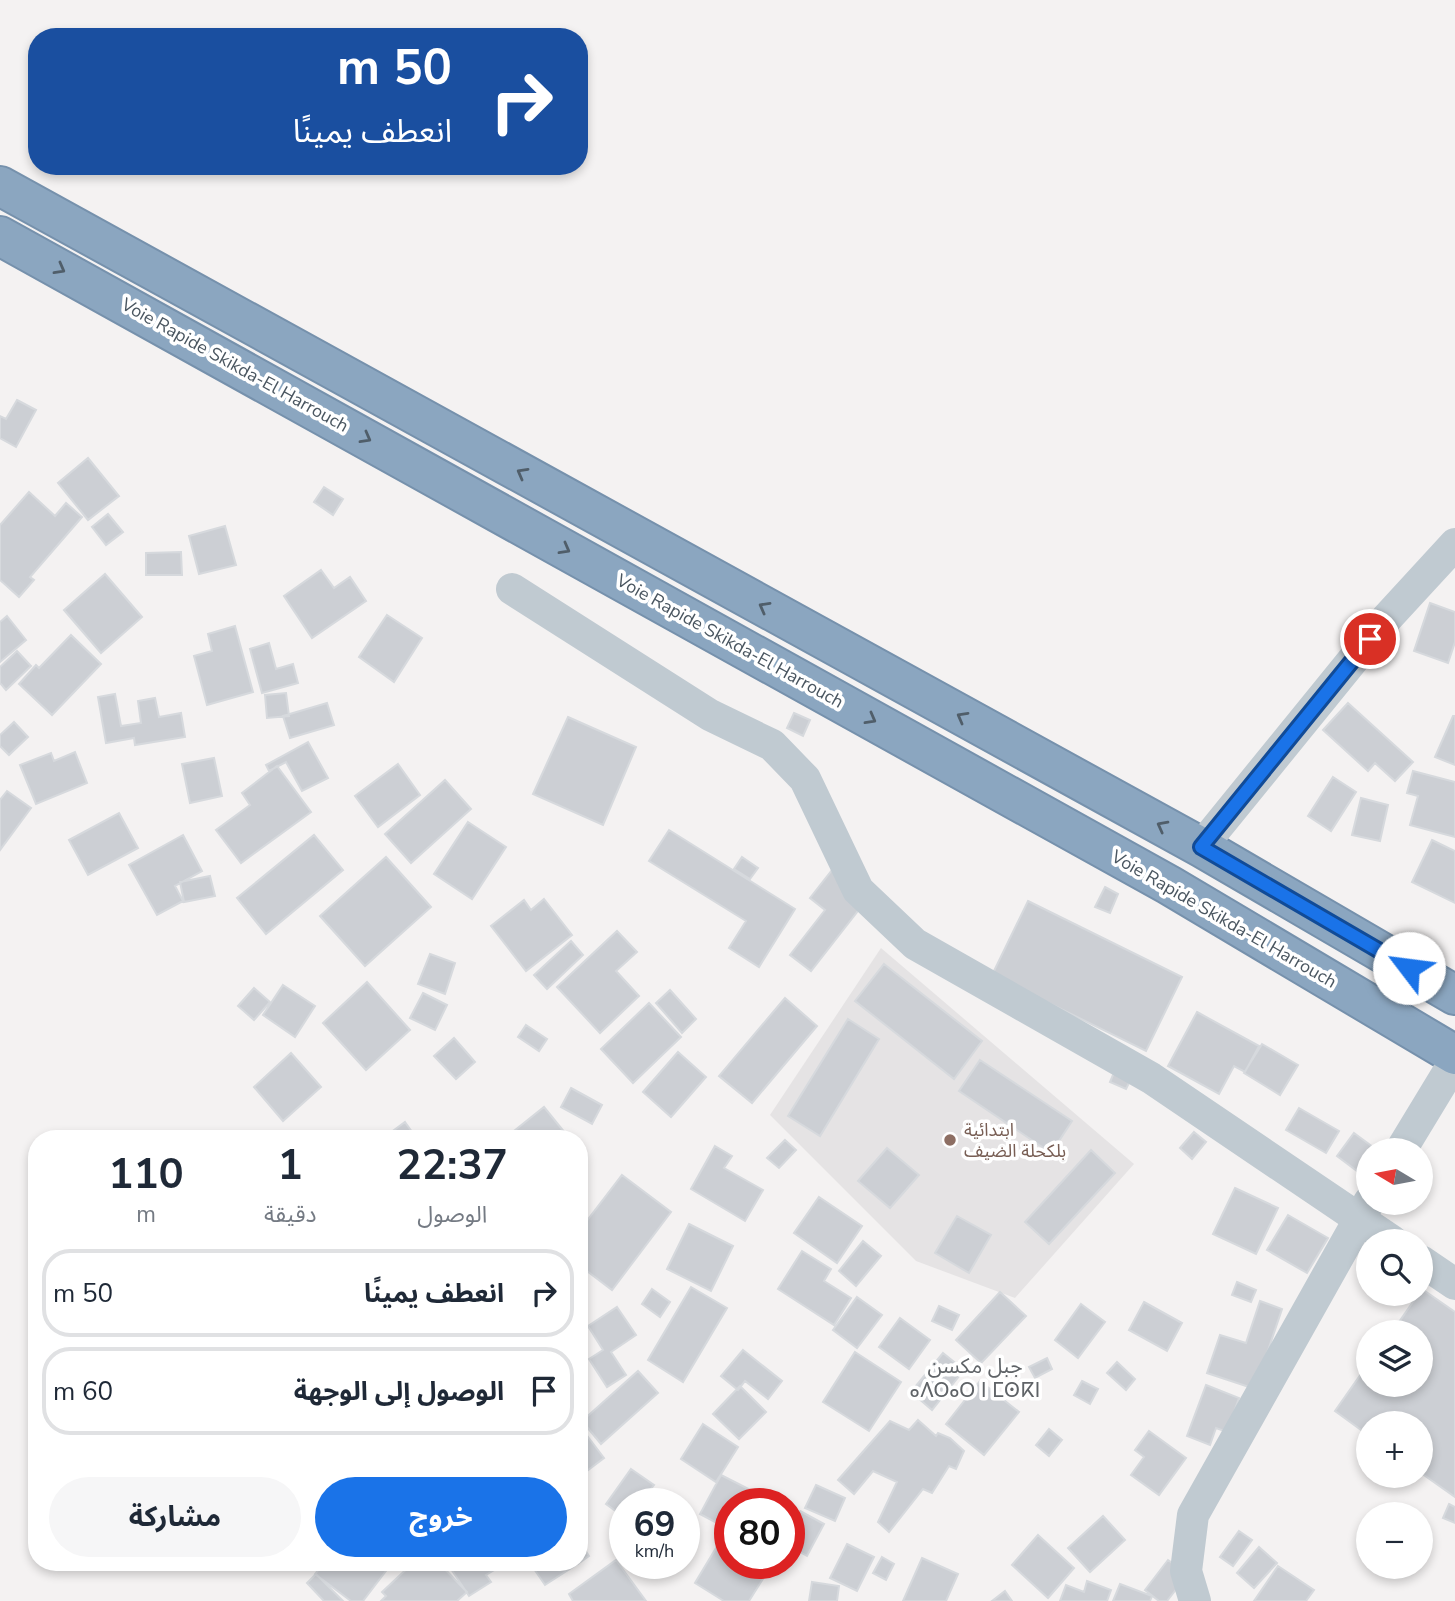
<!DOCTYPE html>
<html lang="ar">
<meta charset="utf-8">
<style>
:root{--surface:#fff;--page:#f6f6f7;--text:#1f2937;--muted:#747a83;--line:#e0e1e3;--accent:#1a73e8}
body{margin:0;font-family:"Nunito Sans","Noto Sans Arabic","Noto Sans Tifinagh",sans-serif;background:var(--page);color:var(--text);direction:rtl;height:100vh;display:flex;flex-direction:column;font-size:26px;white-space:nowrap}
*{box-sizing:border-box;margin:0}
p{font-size:23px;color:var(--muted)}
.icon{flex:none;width:38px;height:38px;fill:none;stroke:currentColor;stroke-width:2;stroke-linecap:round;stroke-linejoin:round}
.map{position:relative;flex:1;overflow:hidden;direction:ltr}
.details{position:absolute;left:28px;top:1130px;width:560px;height:441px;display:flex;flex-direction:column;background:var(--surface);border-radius:28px;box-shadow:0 4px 10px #0003;direction:rtl}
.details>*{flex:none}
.guide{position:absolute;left:28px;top:28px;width:560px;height:147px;border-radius:28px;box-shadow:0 4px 10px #0003;direction:rtl;background:#1a4fa0;color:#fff;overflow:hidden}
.needle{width:46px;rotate:280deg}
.tools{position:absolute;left:1356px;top:1138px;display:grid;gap:14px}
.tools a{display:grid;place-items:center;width:77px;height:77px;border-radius:50%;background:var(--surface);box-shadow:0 4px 10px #0003;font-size:35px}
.speed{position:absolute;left:609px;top:1488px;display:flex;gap:14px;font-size:35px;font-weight:700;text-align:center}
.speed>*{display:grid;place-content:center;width:91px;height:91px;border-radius:50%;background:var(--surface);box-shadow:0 4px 10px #0003;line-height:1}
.speed small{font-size:18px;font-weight:400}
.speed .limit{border:10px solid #d22;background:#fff;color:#111}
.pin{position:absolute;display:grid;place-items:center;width:60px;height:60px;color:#fff;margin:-30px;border:4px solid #fff;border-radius:50%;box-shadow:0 2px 7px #0007}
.me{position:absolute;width:77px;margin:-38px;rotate:300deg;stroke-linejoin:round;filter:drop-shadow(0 0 5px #0008)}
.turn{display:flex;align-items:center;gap:24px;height:147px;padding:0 21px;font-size:32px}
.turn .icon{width:91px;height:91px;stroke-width:2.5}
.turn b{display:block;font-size:49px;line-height:60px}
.eta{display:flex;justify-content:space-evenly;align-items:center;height:119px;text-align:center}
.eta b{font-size:42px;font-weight:700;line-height:49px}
.action{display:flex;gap:14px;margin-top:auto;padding:14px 21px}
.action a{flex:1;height:80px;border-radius:42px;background:var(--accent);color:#fff;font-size:28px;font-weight:700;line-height:80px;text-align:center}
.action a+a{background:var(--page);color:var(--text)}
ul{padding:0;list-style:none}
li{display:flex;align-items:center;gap:21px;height:88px;margin:0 14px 10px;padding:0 7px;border:4px solid var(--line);border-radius:28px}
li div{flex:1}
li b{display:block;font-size:26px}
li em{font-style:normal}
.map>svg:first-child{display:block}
</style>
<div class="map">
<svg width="1455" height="1601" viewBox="0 0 1455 1601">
<rect width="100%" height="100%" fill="#f4f2f2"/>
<path fill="#e5e3e4" d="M881,948L1134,1164L1015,1298L916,1261L770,1115Z"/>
<path fill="#cccfd4" stroke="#d6d9dd" stroke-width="2" d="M17,400L36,410L16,447L0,438V416L6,419Z
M88,458L119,496L88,520L58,483Z
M324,487L343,499L333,515L314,502Z
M29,492L55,516L66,503L82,517L30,577L34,580L19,597L0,580V525Z
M108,514L123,532L106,545L92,527Z
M225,526L236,565L199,574L189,536Z
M181,552L182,575H146V553Z
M321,570L334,588L350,577L366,601L312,638L284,596Z
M105,574L142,617L101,653L64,610Z
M1430,603L1455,612V642L1448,663L1414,651Z
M387,615L422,638L394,682L359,657Z
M7,616L26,640L0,662V622Z
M235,626L253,692L207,705L194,656L212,651L208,634Z
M71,635L101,664L52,715L19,684L36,665L39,668Z
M269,643L276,669L293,664L298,683L262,693L250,649Z
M17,651L31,666L6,690L0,683V667Z
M286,693L289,716L267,718L265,695Z
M115,694L121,726L141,723L138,701L155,698L159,717L181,713L185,737L135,745L134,738L106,743L98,697Z
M327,703L334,725L290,738L283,716Z
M1348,703L1413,762L1395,781L1375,763L1368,771L1323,730Z
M794,713L810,720L803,736L787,728Z
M1453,716H1455V765L1435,757Z
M568,717L636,747L603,825L533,794Z
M14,722L28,737L9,755L0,746V735Z
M308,742L328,778L302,791L286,762L269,771L266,765Z
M75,752L87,783L36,804L20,765L51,753L54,761Z
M214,758L222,796L190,803L182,764Z
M398,764L420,795L378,827L355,796Z
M277,766L311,812L241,863L216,830L250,805L242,793Z
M1413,771L1455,782V837L1410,825L1418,796L1407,793Z
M1333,777L1356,792L1331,831L1308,816Z
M445,780L471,809L411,863L385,834Z
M7,791L31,808L0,850V800Z
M1361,798L1388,805L1380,841L1352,835Z
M119,813L138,848L88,875L69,840Z
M468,822L506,847L472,899L434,874Z
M669,830L795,909L759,967L729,948L746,921L649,861Z
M183,835L202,871L175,886L183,901L157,915L129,865Z
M314,835L343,870L266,934L237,898Z
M1432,840L1455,851V903L1412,882Z
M386,857L431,907L365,966L320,916Z
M742,857L758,868L750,879L734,869Z
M836,865L872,893L811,971L790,955L825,910L810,898Z
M210,876L215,896L184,902L180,882Z
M1105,887L1118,894L1110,913L1095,907Z
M544,899L572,935L526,971L491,926L524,900L531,910Z
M1028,901L1182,977L1146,1051L992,975Z
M617,931L637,952L616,971L639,996L600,1033L557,987Z
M571,941L583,955L547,989L534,975Z
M430,954L455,963L445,994L418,984Z
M884,964L982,1041L954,1079L855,1001Z
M367,982L410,1030L366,1070L323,1023Z
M283,985L315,1006L295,1037L263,1015Z
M254,988L270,1002L254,1020L238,1006Z
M670,990L696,1019L682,1033L656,1003Z
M423,993L447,1005L435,1030L410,1018Z
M785,998L817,1026L752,1103L719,1076Z
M649,1003L681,1037L633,1083L601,1049Z
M1197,1012L1259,1046L1245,1072L1234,1066L1219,1094L1168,1066Z
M848,1019L879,1039L820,1136L788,1116Z
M526,1025L547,1039L539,1051L518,1037Z
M454,1038L475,1062L456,1079L434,1056Z
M1262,1044L1298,1065L1280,1095L1244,1073Z
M678,1052L706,1077L671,1117L643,1092Z
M291,1053L321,1087L283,1121L254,1087Z
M980,1060L1072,1121L1051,1153L959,1091Z
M1118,1063L1135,1071L1126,1089L1110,1082Z
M571,1088L602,1105L592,1124L561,1107Z
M544,1107L570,1139H512L509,1135Z
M1299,1108L1339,1131L1326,1153L1286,1130Z
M405,1122L417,1139H382Z
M1194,1132L1206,1142L1192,1159L1180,1148Z
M1354,1133L1377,1150H1368V1164L1361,1174L1337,1156Z
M785,1140L796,1150L779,1168L767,1158Z
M715,1146L732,1156L724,1168L763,1190L745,1221L691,1189Z
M887,1148L919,1175L890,1208L858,1181Z
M1091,1150L1115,1173L1049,1244L1025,1222Z
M622,1175L671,1212L612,1290L579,1265V1231Z
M1235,1188L1278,1208L1256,1254L1213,1234Z
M819,1197L862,1226L837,1263L794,1233Z
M1288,1215L1328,1238L1307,1273L1267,1250Z
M957,1216L991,1235L969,1273L935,1253Z
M689,1224L733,1246L711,1291L667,1269Z
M863,1241L881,1256L856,1286L839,1271Z
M802,1251L831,1269L824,1281L851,1298L834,1325L778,1289Z
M1237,1282L1256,1290L1251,1302L1232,1295Z
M691,1287L727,1308L683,1382L648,1360Z
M652,1289L670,1302L660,1317L642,1304Z
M1422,1289L1455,1312V1497L1421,1473V1423H1368V1435L1335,1411L1368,1364V1384H1421V1332H1392Z
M1000,1292L1026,1316L981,1363L956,1340Z
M857,1297L882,1315L857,1348L833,1330Z
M1260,1301L1282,1309L1255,1389L1207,1373L1220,1335L1246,1343Z
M1144,1302L1182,1323L1167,1351L1129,1330Z
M1081,1304L1105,1322L1078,1358L1055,1340Z
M939,1306L959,1315L952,1330L932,1321Z
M617,1307L636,1335L611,1352L626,1375L607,1387L589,1359L603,1350L588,1326Z
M900,1318L930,1340L909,1369L879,1347Z
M743,1350L782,1381L768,1399L745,1381L738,1390L721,1376Z
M855,1352L901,1382L869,1431L823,1402Z
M943,1353L964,1370L932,1410L911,1392Z
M1047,1358L1052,1369L1035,1378L1029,1367Z
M1117,1362L1135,1379L1126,1390L1107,1373Z
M638,1371L658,1393L601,1444L582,1421Z
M980,1381L1019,1412L984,1455L946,1424Z
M1082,1381L1098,1389L1090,1404L1074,1395Z
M1206,1385L1239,1398L1227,1432L1216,1428L1210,1445L1187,1436Z
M740,1386L766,1412L739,1439L713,1414Z
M918,1420L936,1436L938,1433L950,1438L964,1451L956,1469L949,1466L932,1493L923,1489L889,1532L878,1522L897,1482L873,1471L854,1494L838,1480L890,1421L909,1430Z
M703,1424L738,1447L716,1482L681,1459Z
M579,1425L604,1458L579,1477Z
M1049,1429L1062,1440L1049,1456L1036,1445Z
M1149,1431L1186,1458L1159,1495L1131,1475L1144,1457L1135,1450Z
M631,1469L654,1485L640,1503H625V1518L606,1504Z
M721,1475L768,1499L771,1494L788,1503H730V1530L700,1514Z
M816,1485L845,1498L835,1521L805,1508Z
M650,1493L670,1503H644Z
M1449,1504L1455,1507V1523L1443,1518Z
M684,1510L692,1514L684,1530Z
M800,1511L824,1524L807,1556L789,1546V1530Z
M1103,1516L1125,1540L1090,1572L1068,1548Z
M728,1528L730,1563H773L749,1601H724L695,1583Z
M1239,1531L1252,1540L1233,1566L1220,1557Z
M1038,1535L1074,1568L1048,1598L1012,1565Z
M579,1541L589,1556L579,1563Z
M847,1544L874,1557L857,1591L830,1578Z
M1259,1547L1277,1563L1254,1588L1237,1573Z
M882,1557L894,1564L886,1580L873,1573Z
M922,1558L958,1574L946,1601H903Z
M616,1560L646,1601H573L569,1594Z
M1168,1560L1188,1574L1167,1601H1159L1145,1590Z
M324,1563H384L389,1567L363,1601H351L315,1574Z
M413,1563H439L467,1592L457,1601H381L386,1596L382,1592Z
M447,1563H506L486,1575L491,1582L469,1596Z
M530,1563H579L545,1585Z
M1278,1566L1314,1590L1306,1601H1254Z
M316,1574L343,1601H324L307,1583Z
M1087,1581L1111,1590L1107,1601H1060L1066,1585L1084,1592Z
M812,1582L839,1586L837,1601H809Z
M1120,1584L1152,1596L1150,1601H1113Z
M1005,1591L1012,1601H992Z"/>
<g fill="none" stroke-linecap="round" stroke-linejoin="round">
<g stroke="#7691ac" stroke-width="42">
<path id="highway" d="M0,186L1201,847L1455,995
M0,236L1169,885L1455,1055"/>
</g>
<path stroke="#c0cad1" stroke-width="32" d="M512,589L710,715L772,745L805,779L858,890L915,944L1151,1078L1392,1241
M1201,847L1387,618L1455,544
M1401,1150L1455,1061
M1421,1261L1455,1284
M1195,1601L1186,1571L1193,1515L1369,1202"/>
<use href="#highway" stroke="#8ba6c0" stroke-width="38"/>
</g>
<defs><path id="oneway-chevron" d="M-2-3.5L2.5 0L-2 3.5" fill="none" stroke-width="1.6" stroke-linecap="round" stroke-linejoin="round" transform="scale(1.75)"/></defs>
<g stroke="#505e6a">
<use href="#oneway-chevron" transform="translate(60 269) rotate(29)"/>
<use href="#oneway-chevron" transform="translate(366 438) rotate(29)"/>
<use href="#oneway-chevron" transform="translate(522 473) rotate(-151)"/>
<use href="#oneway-chevron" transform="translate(565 549) rotate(29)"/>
<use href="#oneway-chevron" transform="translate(764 607) rotate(-151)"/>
<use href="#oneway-chevron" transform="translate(962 717) rotate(-151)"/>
<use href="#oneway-chevron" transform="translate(871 719) rotate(29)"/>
<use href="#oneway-chevron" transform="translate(1162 826) rotate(-152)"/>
</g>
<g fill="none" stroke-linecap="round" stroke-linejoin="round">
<g stroke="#114b97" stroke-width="18">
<path id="route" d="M1370,639L1201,847L1409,968"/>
</g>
<use href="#route" stroke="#1a73e8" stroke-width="12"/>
</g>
<circle fill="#8d6e63" stroke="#fff" stroke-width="2.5" cx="950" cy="1140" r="7"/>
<g text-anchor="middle" stroke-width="7" stroke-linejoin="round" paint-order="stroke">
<g font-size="18" fill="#4a5660" stroke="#fff">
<text transform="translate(235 365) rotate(29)" y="6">Voie Rapide Skikda-El Harrouch</text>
<text transform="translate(730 641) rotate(29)" y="6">Voie Rapide Skikda-El Harrouch</text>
<text transform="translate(1224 919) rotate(30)" y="6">Voie Rapide Skikda-El Harrouch</text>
</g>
<g font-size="18" fill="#785e54" stroke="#fff" text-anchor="start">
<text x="964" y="1136">ابتدائية<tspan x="964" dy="21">بلكحلة الضيف</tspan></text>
</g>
<g font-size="21" fill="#5f6367" stroke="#fff">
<text x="975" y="1373">جبل مكسن<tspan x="975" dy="24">ⴰⴷⵔⴰⵔ ⵏ ⵎⵙⴽⵏ</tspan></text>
</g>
</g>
</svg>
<div class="tools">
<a><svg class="needle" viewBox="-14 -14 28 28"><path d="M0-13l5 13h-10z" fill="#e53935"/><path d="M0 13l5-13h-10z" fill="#747a83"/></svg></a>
<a><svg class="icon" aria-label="search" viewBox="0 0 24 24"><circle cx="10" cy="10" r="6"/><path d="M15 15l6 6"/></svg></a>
<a><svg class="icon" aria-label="layers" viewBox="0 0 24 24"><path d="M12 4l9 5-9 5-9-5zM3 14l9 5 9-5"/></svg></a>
<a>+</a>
<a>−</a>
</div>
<div class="speed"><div>69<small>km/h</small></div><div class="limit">80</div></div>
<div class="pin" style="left:1370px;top:639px;background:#d93025"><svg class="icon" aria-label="arrive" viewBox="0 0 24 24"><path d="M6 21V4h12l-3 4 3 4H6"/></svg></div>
<svg class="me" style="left:1409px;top:968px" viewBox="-20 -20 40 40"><circle r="19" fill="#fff"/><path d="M0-13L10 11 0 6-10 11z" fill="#1a73e8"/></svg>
<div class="guide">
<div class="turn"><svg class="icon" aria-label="right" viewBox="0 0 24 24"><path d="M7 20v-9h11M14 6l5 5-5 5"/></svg><div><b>50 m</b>انعطف يمينًا</div></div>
</div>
<section class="details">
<div class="eta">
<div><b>22:37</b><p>الوصول</p></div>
<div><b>1</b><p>دقيقة</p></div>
<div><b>110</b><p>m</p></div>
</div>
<ul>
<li><svg class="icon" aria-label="right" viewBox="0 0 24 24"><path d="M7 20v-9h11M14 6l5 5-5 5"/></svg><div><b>انعطف يمينًا</b></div><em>50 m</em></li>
<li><svg class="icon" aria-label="arrive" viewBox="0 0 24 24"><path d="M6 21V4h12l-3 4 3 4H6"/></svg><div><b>الوصول إلى الوجهة</b></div><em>60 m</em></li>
</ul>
<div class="action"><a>خروج</a><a>مشاركة</a></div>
</section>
</div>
